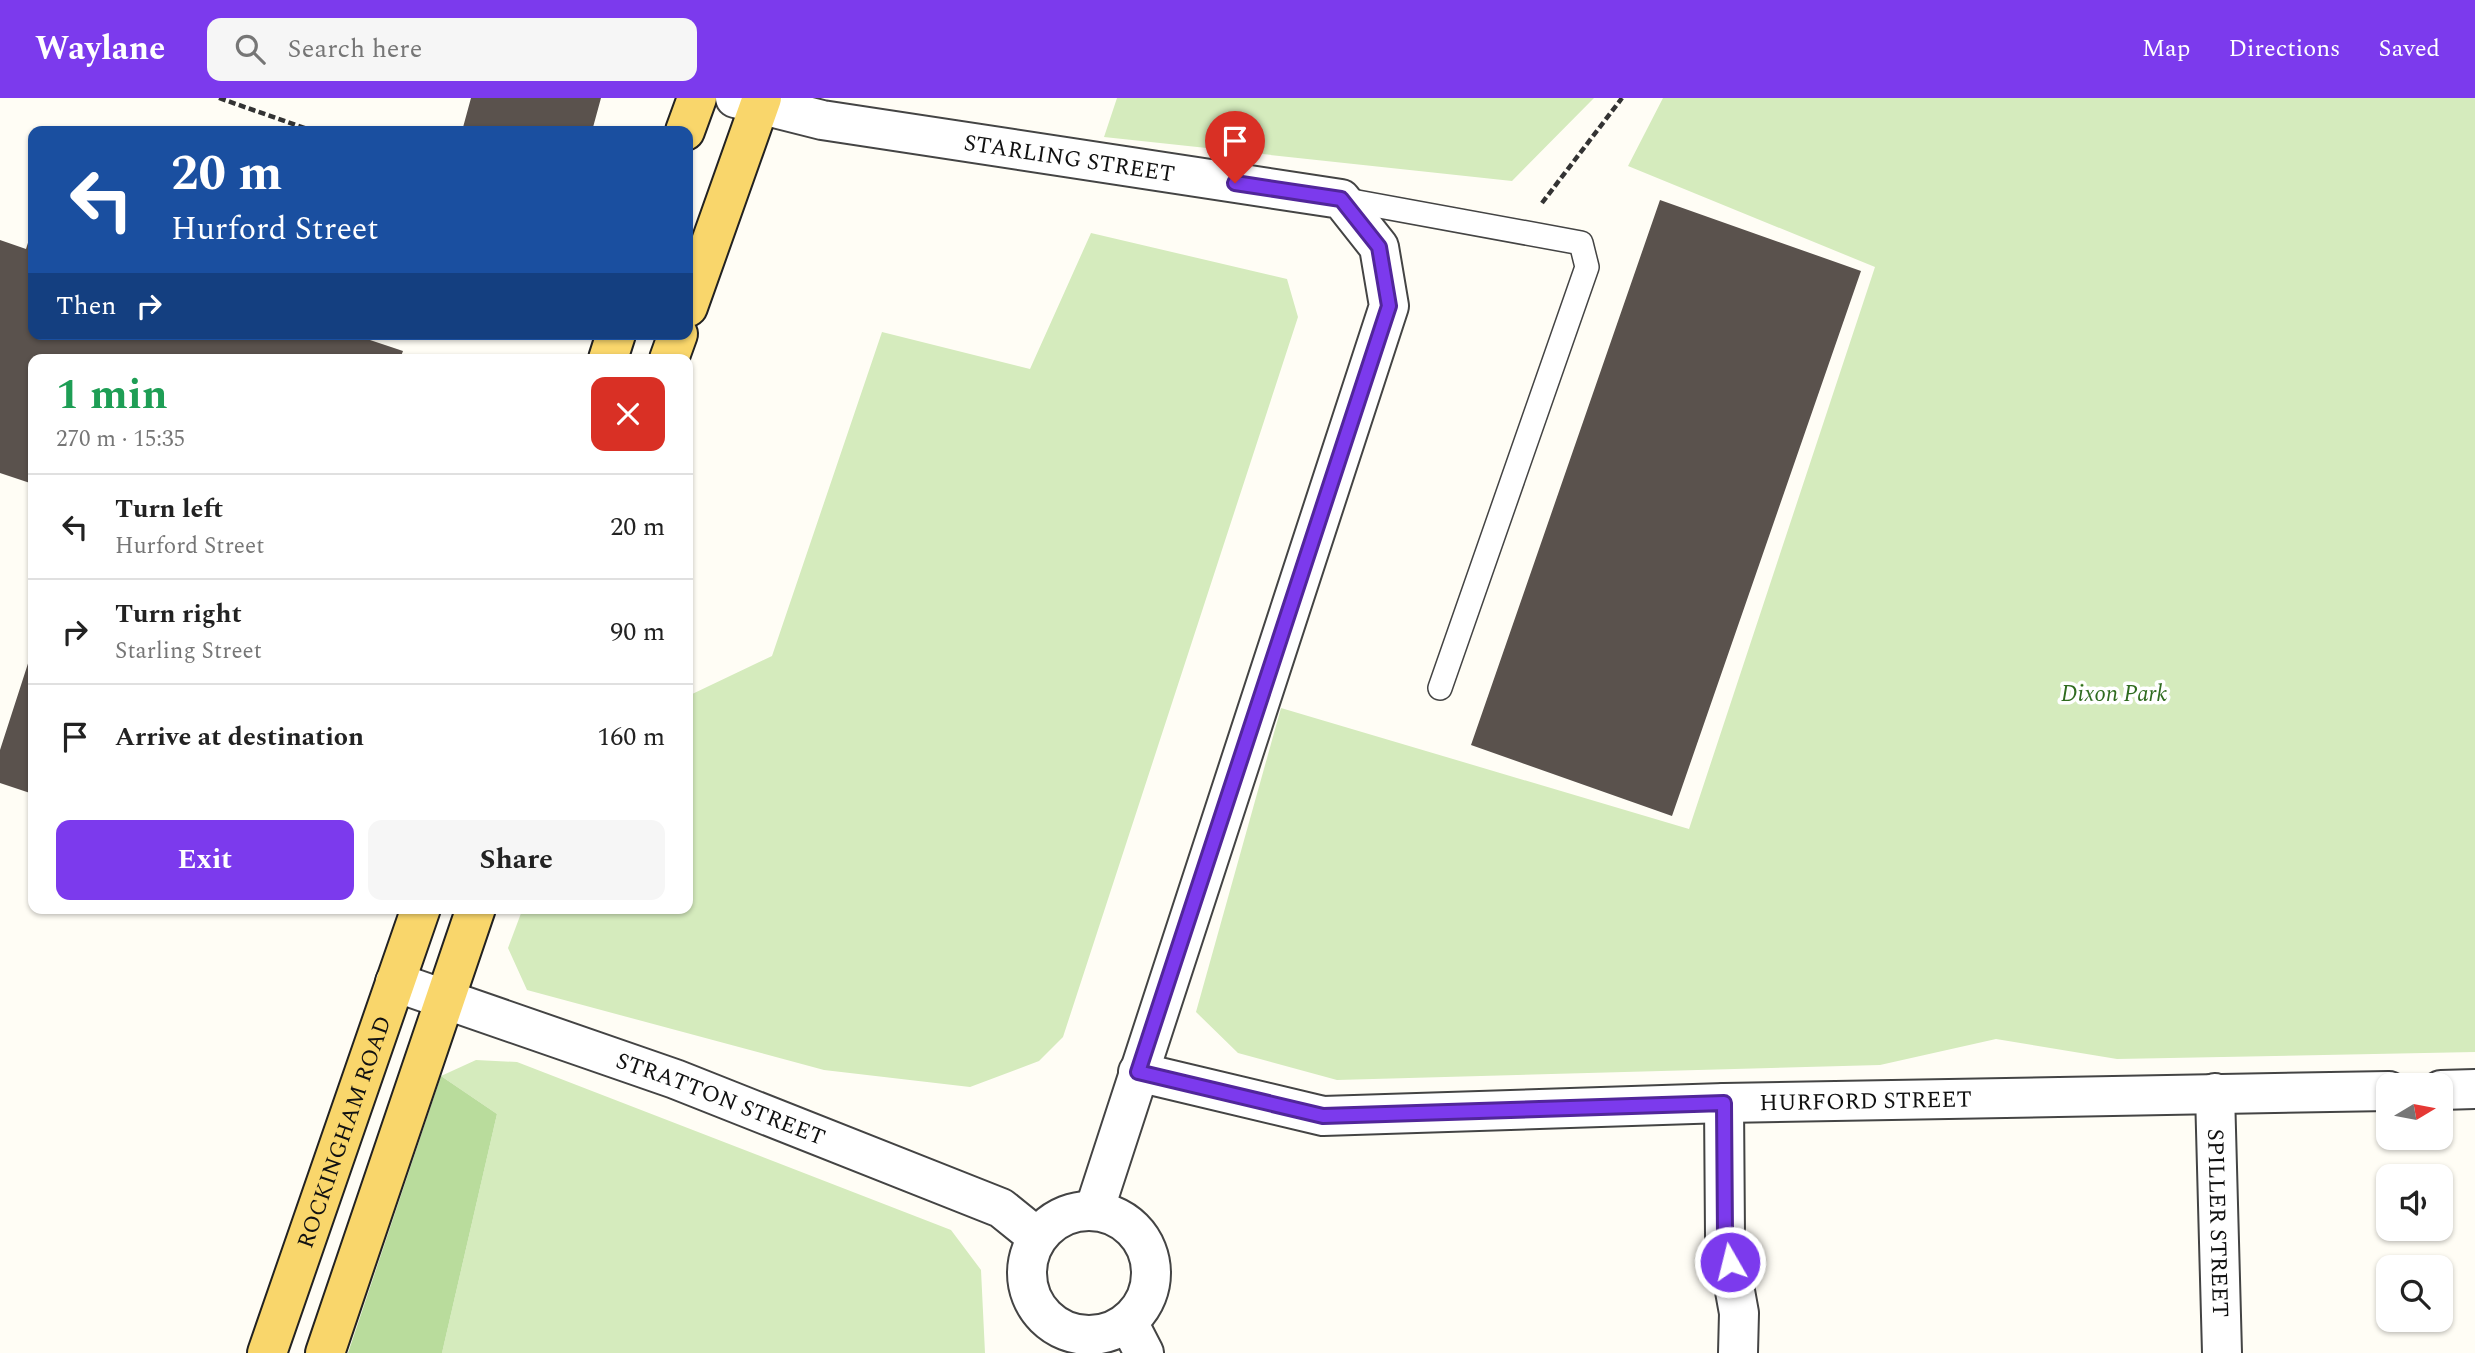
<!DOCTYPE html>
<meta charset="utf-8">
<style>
:root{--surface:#fff;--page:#f6f6f6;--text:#222;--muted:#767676;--line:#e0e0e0;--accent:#7c3aed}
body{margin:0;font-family:Spectral,serif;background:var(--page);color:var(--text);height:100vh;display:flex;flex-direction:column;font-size:26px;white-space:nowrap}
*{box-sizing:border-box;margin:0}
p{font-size:23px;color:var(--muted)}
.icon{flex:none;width:38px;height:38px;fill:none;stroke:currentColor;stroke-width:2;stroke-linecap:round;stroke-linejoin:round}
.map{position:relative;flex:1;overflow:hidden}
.sheet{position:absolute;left:28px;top:256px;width:665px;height:560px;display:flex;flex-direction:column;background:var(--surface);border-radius:14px;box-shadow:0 2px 5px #0004}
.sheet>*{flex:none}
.banner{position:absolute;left:28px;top:28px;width:665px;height:214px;border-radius:14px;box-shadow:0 2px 5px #0004;background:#1a4fa0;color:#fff;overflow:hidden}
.needle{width:46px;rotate:80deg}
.controls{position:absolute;left:2376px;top:975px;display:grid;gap:14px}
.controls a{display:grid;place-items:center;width:77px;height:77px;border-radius:14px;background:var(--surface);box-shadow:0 2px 5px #0004;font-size:35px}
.pin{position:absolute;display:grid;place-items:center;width:60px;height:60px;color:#fff;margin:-72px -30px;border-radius:50% 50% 50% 0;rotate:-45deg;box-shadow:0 0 7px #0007}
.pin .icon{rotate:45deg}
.me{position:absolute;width:77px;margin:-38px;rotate:352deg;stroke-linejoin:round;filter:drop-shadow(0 0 5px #0008)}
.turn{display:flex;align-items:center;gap:24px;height:147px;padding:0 28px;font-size:32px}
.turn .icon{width:91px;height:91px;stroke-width:2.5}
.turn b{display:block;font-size:49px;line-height:60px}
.then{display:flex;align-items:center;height:66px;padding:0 28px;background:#0003;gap:14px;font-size:26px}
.round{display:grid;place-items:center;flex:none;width:74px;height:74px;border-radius:14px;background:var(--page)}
.head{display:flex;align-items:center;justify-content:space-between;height:119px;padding:0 28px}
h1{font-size:42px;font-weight:700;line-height:52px;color:#1e9e55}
.button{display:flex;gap:14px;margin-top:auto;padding:14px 28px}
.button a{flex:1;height:80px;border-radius:14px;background:var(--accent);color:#fff;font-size:28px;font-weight:700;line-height:80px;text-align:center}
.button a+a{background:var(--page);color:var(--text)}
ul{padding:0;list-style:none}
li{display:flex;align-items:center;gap:21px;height:105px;padding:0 28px;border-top:2px solid var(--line)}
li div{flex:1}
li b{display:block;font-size:26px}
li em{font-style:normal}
header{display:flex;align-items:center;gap:42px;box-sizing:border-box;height:98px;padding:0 35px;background:var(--accent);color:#fff}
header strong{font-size:33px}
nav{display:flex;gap:38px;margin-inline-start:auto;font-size:24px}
.search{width:490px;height:63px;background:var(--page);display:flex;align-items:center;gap:18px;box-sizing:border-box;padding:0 24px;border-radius:14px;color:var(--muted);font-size:26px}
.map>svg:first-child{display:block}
</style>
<header>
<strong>Waylane</strong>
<div class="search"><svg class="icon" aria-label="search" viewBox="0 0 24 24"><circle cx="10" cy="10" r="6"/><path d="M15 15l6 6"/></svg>Search here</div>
<nav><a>Map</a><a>Directions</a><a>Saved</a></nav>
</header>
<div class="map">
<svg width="2475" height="1255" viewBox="0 0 2475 1255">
<rect width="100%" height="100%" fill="#fffdf5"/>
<path fill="#d5ebbd" d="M1117,0H1594L1512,83L1104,39Z
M1663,0H2475V954L2117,961L1996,941L1880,967L1337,982L1238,955L1196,914L1281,610L1689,731L1875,169L1628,68Z
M1091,135L1287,181L1298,219L1063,939L1039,963L970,989L824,972L527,892L508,850L523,810H688V598L772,558L882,234L1030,271Z
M476,962L517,964L951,1132L981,1172L985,1255H442L497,1016L441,978Z"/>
<path fill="#b9dc9c" d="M441,978L497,1016L442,1255H348Z"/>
<path fill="#5a524d" d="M471,0H601L592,33H462Z
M1660,102L1861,173L1672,718L1471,647Z
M33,129V236H352L403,253L400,261H33V386L0,375V142L26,151Z
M33,550V696L0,685V652Z"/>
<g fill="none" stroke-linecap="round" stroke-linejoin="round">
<g stroke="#444" stroke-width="26">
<path id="service" d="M1341,101L1581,145L1587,169L1440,590"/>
</g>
<g stroke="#444" stroke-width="42">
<g id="minor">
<path id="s1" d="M735,0L822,22L1341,101L1379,149L1389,208L1094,1113"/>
<path id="s2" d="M395,884L675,981L1001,1110L1037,1139"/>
<path id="s3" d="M1138,974L1323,1018L1724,1005L2389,993"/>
<path d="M2441,992L2475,991"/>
<path id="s4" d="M2215,995L2222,1255"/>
<path d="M1724,1005L1725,1138L1739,1215L1738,1255"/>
<circle cx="1089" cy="1175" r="62"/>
<path d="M1128,1224L1144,1255"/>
</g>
</g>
<g stroke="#222" stroke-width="42">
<g id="primary">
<path d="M685,33L697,0"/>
<path d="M688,209L762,0"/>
<path d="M608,261L616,236"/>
<path d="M669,261L678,236"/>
<path id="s5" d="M267,1255L421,810"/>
<path d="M325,1255L476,810"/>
</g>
</g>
<path stroke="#333" stroke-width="4.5" stroke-dasharray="7 3.5" stroke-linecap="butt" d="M219,0L313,33
M1542,105L1622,0"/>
<use href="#service" stroke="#fff" stroke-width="23"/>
<use href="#minor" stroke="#fff" stroke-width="38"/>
<use href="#primary" stroke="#f9d66b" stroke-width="38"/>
</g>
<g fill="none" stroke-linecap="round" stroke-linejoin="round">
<g stroke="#51269a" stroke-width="18">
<path id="route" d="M1235,85L1341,101L1379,149L1389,208L1138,974L1323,1018L1724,1005L1725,1138L1730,1164"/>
</g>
<use href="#route" stroke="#7c3aed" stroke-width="12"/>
</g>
<g text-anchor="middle" stroke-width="7" stroke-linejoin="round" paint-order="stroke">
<g font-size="23" fill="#111" stroke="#fff">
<text dy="8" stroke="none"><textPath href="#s1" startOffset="340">STARLING STREET</textPath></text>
<text dy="8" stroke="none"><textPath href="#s2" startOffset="346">STRATTON STREET</textPath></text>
<text dy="8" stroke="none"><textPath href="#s3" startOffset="733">HURFORD STREET</textPath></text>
<text dy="8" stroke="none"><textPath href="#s5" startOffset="234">ROCKINGHAM ROAD</textPath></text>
<text dy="8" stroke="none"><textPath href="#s4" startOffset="130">SPILLER STREET</textPath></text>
</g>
<g font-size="23" font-style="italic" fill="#2f6b1f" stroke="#fff">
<text x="2114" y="603">Dixon Park</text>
</g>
</g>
</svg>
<div class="controls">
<a><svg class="needle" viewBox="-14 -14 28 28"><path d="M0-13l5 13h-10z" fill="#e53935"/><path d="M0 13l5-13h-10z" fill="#767676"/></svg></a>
<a><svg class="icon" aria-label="sound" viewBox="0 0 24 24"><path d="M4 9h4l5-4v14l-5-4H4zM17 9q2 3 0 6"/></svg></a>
<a><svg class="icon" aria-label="search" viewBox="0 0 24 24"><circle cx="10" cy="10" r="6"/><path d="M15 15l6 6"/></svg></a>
</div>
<div class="pin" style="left:1235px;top:85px;background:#d93025"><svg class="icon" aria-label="arrive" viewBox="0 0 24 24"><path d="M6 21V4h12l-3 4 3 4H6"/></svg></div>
<svg class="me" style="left:1730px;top:1164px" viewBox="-20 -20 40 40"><circle r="17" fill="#7c3aed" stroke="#fff" stroke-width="3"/><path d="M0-11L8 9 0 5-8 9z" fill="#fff"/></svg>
<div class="banner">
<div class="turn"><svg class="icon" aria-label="left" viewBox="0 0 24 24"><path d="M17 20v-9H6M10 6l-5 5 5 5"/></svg><div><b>20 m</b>Hurford Street</div></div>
<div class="then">Then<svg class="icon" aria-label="right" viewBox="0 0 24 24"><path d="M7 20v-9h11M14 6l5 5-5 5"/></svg></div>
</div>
<section class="sheet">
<div class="head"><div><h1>1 min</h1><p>270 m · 15:35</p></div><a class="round" style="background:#d93025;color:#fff"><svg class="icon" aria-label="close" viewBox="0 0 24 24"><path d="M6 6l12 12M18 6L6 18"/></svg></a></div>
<ul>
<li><svg class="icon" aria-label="left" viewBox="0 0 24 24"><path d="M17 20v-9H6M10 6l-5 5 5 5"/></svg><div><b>Turn left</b><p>Hurford Street</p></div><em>20 m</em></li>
<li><svg class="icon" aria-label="right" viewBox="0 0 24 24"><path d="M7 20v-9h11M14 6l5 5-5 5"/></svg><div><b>Turn right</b><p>Starling Street</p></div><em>90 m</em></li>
<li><svg class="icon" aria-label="arrive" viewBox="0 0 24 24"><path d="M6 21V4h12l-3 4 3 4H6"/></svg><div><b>Arrive at destination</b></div><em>160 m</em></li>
</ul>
<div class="button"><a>Exit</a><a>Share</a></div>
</section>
</div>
